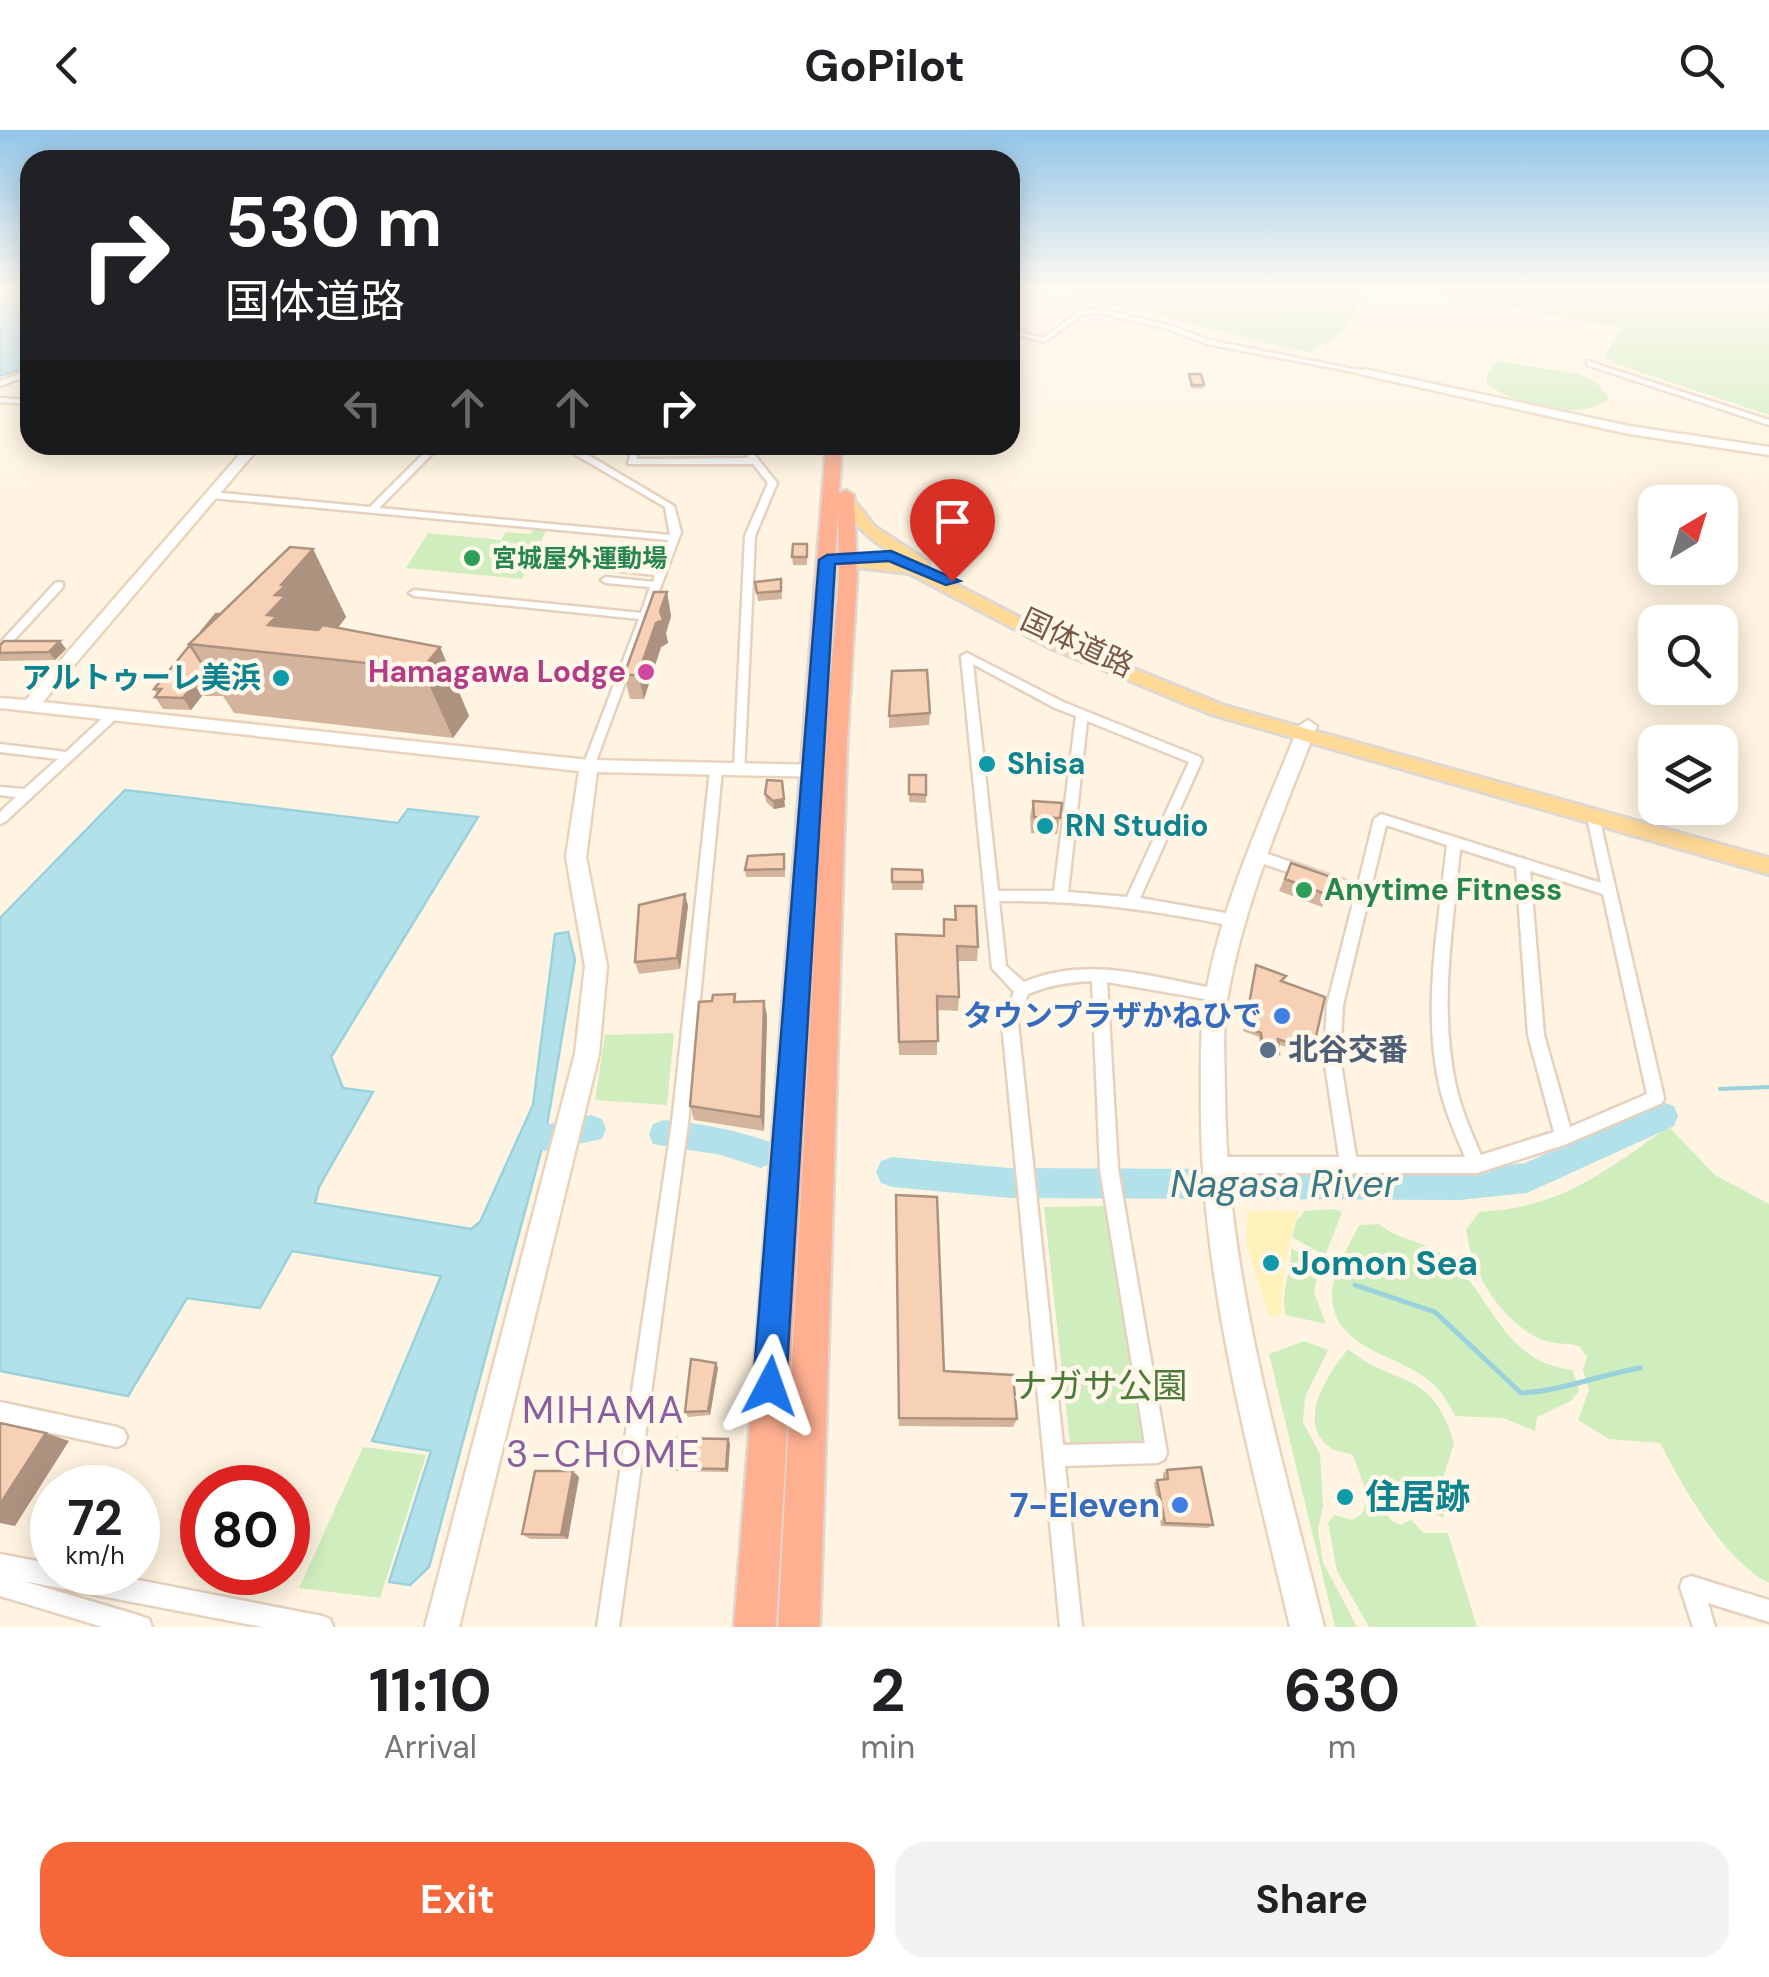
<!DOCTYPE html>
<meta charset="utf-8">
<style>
:root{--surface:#fff;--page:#f2f2f2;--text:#202124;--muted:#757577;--accent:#f56639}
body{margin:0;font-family:"DM Sans","Noto Sans JP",sans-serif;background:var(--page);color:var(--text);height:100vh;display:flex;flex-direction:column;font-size:38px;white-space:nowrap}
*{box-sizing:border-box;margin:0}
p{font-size:32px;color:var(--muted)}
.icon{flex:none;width:55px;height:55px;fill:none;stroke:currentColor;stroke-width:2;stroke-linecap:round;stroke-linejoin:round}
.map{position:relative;height:1497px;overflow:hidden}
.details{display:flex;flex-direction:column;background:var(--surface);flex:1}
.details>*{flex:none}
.top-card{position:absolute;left:20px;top:20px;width:1000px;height:305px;border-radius:30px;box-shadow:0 5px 25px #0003;background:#202124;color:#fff;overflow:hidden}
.needle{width:65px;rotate:38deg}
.controls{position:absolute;left:1638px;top:355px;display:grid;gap:20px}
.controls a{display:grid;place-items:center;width:100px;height:100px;border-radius:20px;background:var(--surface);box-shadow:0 5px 25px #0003;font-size:50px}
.speed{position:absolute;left:30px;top:1335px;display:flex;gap:20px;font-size:50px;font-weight:700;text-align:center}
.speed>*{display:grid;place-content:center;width:130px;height:130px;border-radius:50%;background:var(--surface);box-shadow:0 5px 25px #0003;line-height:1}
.speed small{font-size:25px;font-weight:400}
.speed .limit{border:15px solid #d22;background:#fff;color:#111}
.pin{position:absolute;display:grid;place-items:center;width:85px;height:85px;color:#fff;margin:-102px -42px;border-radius:50% 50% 50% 0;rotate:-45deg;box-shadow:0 0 10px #0007}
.pin .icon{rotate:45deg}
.me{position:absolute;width:110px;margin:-55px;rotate:4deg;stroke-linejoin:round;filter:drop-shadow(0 0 8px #0008)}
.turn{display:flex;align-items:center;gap:35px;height:210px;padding:0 40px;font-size:45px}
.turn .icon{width:130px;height:130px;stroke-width:2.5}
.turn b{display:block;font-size:70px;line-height:85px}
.lanes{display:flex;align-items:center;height:95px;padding:0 40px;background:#0003;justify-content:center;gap:50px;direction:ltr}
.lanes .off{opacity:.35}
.eta{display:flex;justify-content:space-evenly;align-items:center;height:170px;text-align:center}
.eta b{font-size:60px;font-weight:700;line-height:70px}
.button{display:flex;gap:20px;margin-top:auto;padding:20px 40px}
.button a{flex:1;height:115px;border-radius:30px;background:var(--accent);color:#fff;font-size:40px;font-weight:700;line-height:115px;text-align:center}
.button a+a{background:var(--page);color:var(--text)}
header{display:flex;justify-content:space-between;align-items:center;height:130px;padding:0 40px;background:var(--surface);font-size:45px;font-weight:700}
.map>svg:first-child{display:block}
</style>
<header><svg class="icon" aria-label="back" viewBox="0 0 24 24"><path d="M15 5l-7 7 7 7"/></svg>GoPilot<svg class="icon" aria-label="search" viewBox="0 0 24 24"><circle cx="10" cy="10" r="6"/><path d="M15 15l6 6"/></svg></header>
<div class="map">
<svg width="1769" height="1497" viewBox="0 0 1769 1497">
<rect width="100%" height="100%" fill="#fff4e1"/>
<path fill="#d0edbe" d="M1057,157H1368L1343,202L1309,223L1077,166Z
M1402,157H1769V285L1613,233L1605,226L1620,198Z
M1498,231L1579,244L1597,253L1609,268C1583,293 1512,276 1487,253V243Z
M534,399L546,401L522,449L406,438L428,403L501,410L506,402L530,404Z
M674,903L667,975L595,970L605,905Z
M1669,997L1715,1045L1769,1074V1453C1724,1431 1683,1357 1660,1313L1609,1309L1578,1290L1589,1260L1583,1240L1587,1227L1579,1216C1567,1213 1550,1214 1540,1209C1499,1189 1472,1143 1466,1100L1479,1082C1564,1077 1601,1043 1669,997Z
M1108,1076L1145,1306L1140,1314L1070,1313L1044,1077Z
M1334,1079L1342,1082L1325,1126L1292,1107L1296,1091L1305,1081Z
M1379,1094C1396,1109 1423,1111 1442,1124C1491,1157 1499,1233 1573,1240L1579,1261L1571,1271L1537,1287L1535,1301L1503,1288L1455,1286C1449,1274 1443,1263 1433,1254C1402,1224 1335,1222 1332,1167C1331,1143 1349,1116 1359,1095Z
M1291,1118L1319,1134L1314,1163L1326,1194L1286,1185C1279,1163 1292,1142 1291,1118Z
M1304,1211L1328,1220L1305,1267L1303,1292L1320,1324L1323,1376L1318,1399L1323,1432L1357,1497H1335L1269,1224Z
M1348,1219C1397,1259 1432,1237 1454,1313L1440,1358L1444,1388L1389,1364L1366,1362L1353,1325C1346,1322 1337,1322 1331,1318C1294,1292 1329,1243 1348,1219Z
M363,1317L426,1325L380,1468L299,1458Z
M1366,1374L1381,1376L1392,1391L1401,1395L1411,1390L1424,1403H1448L1477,1497H1369L1337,1441L1328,1393L1334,1385L1352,1390L1362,1384Z"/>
<path fill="#fff1ba" d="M1248,1081H1300C1289,1094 1279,1168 1283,1183L1270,1188L1246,1113Z"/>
<path fill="#b3e1ea" stroke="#99d1dd" stroke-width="2.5" d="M0,157H30V236L0,246Z
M125,660L398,693L408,679L478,687L331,927L343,958L373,962L319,1057L315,1073L471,1099L480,1092L533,975L555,804L568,802L575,830L545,1007L429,1437L410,1455L389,1452L431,1321L372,1311L441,1146L292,1121L260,1178L187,1168L128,1266L0,1241V788Z"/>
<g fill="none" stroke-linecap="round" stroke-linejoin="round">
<path stroke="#99d1dd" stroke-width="4" d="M1720,959L1769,957"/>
<path stroke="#99d1dd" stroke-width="5" d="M1355,1155L1435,1182L1521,1263C1562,1261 1599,1245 1640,1238"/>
<path fill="#b3e1ea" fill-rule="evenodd" d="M1663,972L1674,976L1678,986L1674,996L1527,1063L1460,1070L1009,1068L892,1057L881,1053L876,1042L881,1031L892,1027L1009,1038L1460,1040L1525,1033Z
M591,985L602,989L606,999L602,1009L545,1021L534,1017L530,1007L534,997Z
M664,990C701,994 737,999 772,1013L777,1023L772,1033L761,1038L721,1025L653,1014L649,1004L653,994Z"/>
<g stroke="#e6d1be" stroke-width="5">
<path id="street" d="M1054,162L1098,175L1099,176L1096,178L1052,165Z
M1099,179L1172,196L1209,210L1368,242L1364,244L1207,214L1168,199L1099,183L1084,184L1044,212L1010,203V199L1043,208L1080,181Z
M1587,231L1769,290V295L1587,235Z
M30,240V245L0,256V251Z
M0,268L30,270V274L0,272Z
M432,315H441L379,378L670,405L665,377L576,325V315H584L583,322L674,376L681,402L593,639H585L583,636L639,489L414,466L409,463L414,460L641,483L650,457L606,453L601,450L606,447L653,452L655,445L611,440L606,437L611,434L657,440L668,410L212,368L207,365L212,362L370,377Z
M633,315H641L636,329L749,328L739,315H747L777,353L755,406L744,643L740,644L734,640L745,406L768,353L753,334H628Z
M59,452L63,453V457L4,521L0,522V513L55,453Z
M967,523L1063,572L1200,627L1202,630L1140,768L1237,785L1242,787L1244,791L1242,795L1237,797C1158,780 1080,770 999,771L1006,836L1024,852C1087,825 1153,847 1217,859L1222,861L1225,865L1222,869L1217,871L1107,852L1118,1039L1167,1323L1164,1330L1157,1333L1065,1336L1082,1497H1060L1002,893L1014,862L992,838L961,526ZM973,534L1055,578L1076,586L1054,761H998ZM1087,591L1189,632L1127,767L1068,762ZM1092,851L1100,1039L1145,1313L1063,1315L1018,893L1028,864C1049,855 1068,852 1092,851Z
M113,581L119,585L117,588L5,692L0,694V682L16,667L0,665V657L24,659L58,629L0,622V614L66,622L109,582Z
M716,636L722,640L688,993L619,1497H597L672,993L710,640Z
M1593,682L1599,687L1664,968L1662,973L1564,1015L1477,1043H1354L1349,1045L1344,1043H1213L1207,1041L1204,1035L1207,1029L1213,1027H1339L1324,928L1327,875L1355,765L1255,731L1253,727L1255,723H1265L1358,755L1374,689L1381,684L1601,753L1587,687ZM1386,695L1447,715C1439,793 1422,875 1439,954C1444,979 1455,1003 1465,1027H1356L1340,928L1343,875ZM1460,719L1516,737L1528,905L1554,1002L1481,1025C1471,1002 1460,977 1455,952C1439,875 1453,796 1460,719ZM1530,741L1603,764L1647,964L1570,997L1544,905Z
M0,1272L117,1297L124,1300L127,1307L124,1314L117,1317L0,1292Z
M0,1424L52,1434V1442H97L322,1486L330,1489L333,1497H263L23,1451L141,1486L149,1489L152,1497H103L0,1466Z
M1691,1446L1769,1470V1492L1708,1473L1715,1497H1693L1680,1457L1683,1449Z"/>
</g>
<g stroke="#ebd3bb" stroke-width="5">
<path id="secondary" d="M1041,157H1052L1059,164L1051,166Z
M1364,239L1629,296L1769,317V325L1629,304L1360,244L1359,242Z
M248,315H261L43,572L589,630L825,635L834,641L825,647L597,642L586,727L607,836L599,924L459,1497H425L575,924L585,836L566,727L579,641L0,578V568L26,570Z
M1308,590L1317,596C1282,685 1243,776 1227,870C1222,902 1225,936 1225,969C1227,1149 1281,1323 1324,1497H1290C1250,1322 1199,1147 1201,967C1201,937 1200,906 1204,876C1218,780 1263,685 1299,596Z"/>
</g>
<g stroke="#dfd7d2" stroke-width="6">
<path id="primary" d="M841,367H851L875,397L927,431L929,434L924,438L1063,510L1225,576L1769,728V744L1211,584L1051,518L909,443L821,433V427L827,425L909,434C880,416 856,400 839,370Z"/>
</g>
<g stroke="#dfd7d2" stroke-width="5">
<path id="highway" d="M1022,157H1037L1010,173V164Z
M826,315H842L839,363L846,360L854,365L857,448L847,613L820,1497H778L824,632L776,1497H734ZM838,381L839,448L825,611Z"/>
</g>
<use href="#street" fill="#fff" fill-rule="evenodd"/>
<use href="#secondary" fill="#fff" fill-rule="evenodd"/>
<use href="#primary" fill="#ffda97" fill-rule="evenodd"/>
<use href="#highway" fill="#ffb091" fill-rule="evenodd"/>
</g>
<path fill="#d4b49d" d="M1189,244L1204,255L1203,259L1191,258L1188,247Z
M586,315H596V318L587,319Z
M807,414V435H793L792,427Z
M313,419L346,487L338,498L440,517L469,586L453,608L234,583L223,566H202L191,580L163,579L155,567L157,564L154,559L190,515L189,514L220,484Z
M781,449L782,469L758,471L755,452Z
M667,462L671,486L666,503L668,513L661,517L644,569H630L624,545Z
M60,511L66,519L55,530L0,531V515Z
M930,583L929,595L889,598V586Z
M909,645H926V673L909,672Z
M782,651L785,677L774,679L766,672L765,664Z
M1033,671L1060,688L1057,704L1031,703L1030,687Z
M785,732V747H746L745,740Z
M1291,733L1328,765L1322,777L1279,761Z
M892,739L923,752V760H892Z
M685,764L688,776L680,839L639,844L635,832Z
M955,776L978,817L977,831H958L959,867L958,881L937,880V925H899L896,819L943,806L954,790Z
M1256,835L1284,850L1282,852L1315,911L1313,915L1298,909L1291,919L1278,914L1279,924L1277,928L1261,925L1259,907L1243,901Z
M735,864L736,872L764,871L767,886L764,1001L694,990L690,976L712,871Z
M896,1065L944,1241L1017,1289L1013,1297L899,1296Z
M718,1238L710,1285L688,1287L685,1282Z
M730,1313L728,1342L674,1341L670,1338Z
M1167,1340L1213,1395L1208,1398L1161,1396L1154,1353L1157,1350H1163V1343Z
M579,1347L568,1409H530L522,1404Z"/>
<path fill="#ad927f" d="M313,419L346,487L320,521L264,522L267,485L275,465L281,455Z
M667,462L671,486L666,503L668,513L661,517L644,569L638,545Z
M60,511L66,519L55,530L49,522Z
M440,517L469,586L453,608L422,539Z
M194,554L202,566L191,580L183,568Z
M784,669L785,677L774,679L773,671Z
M685,764L688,776L680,839L677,828Z
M764,871L767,886L764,1001L761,987Z
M716,1233L718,1238L710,1285L708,1281Z
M46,1303L69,1311L15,1396L0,1393V1374Z
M728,1309L730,1313L728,1342L726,1339Z
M573,1341L579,1347L568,1409L561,1405Z"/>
<path fill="#f7d1b6" stroke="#ad927f" stroke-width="2.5" d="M1189,244H1201L1204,255H1192Z
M793,414H807V427H792Z
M290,417L313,419L281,455L285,456L275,465L285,466L267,485L277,486L268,495L318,500L323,495L440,517L422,539L189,514Z
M781,449V461L757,463L755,452Z
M654,462H667L660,481L663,490L656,493L638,545H624Z
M216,484H220L201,502Z
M4,511H60L49,522L0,523V515Z
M190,515L215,554H194L183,568L155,567L161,559H154Z
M927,540L930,583L889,586L892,541Z
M909,645H926V665L909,664Z
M767,650L782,651L784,669L773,671L765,664Z
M1033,671L1062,673L1060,688L1034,687Z
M784,724V739L745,740L748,726Z
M1291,733L1334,748L1328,765L1285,749Z
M892,739L922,740L923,752H892Z
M685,764L677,828L635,832L639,775Z
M955,776H976L978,817L957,816L959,867L937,866L938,911L899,912L896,804L944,806V789L956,790Z
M1256,835L1286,846L1281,851L1325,867L1315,911L1300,906L1294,915L1278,909L1279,924L1263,921L1261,903L1245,897Z
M735,864L734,872L764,871L761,987L690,976L699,872L712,871L713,865Z
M896,1065L937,1067L944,1241L1013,1245L1017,1289L899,1288Z
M691,1229L716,1233L708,1281L685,1282Z
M0,1293L46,1303L0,1374Z
M674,1308L728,1309L726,1339L670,1338Z
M1201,1337L1213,1395L1165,1393L1157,1350L1168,1349L1167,1340Z
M535,1341H573L561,1405L522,1404Z"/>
<linearGradient id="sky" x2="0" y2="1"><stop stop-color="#93c6e9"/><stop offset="0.43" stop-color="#fffaf2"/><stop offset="1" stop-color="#fffaf2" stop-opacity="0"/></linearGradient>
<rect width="1769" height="367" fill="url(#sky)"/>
<path fill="#1a73e8" stroke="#114b97" stroke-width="2.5" d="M891,421L960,451L946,455L889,431L835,434L786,1256L781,1267L770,1272L758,1267L753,1256L819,430L827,425Z"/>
<g fill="#2e9e5b" stroke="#fff7e9" stroke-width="4">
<circle cx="472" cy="428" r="10"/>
<circle cx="1304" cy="760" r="10"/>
</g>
<circle fill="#d1479c" stroke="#fff7e9" stroke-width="4" cx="646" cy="542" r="10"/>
<g fill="#0f9aa8" stroke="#fff7e9" stroke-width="4">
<circle cx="281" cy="548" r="10"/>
<circle cx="987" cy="634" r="10"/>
<circle cx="1045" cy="696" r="10"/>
<circle cx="1271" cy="1133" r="10"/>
<circle cx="1345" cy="1367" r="10"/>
</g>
<g fill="#3f7fe0" stroke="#fff7e9" stroke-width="4">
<circle cx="1282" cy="886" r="10"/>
<circle cx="1180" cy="1375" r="10"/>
</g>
<circle fill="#5c6f8a" stroke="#fff7e9" stroke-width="4" cx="1268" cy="920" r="10"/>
<g text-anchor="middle" stroke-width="9" stroke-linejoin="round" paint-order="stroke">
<g font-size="25" font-weight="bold" fill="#27864d" stroke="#fff7e9" text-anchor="start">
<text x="492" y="437">宮城屋外運動場</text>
</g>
<g font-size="30" fill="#785845" stroke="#fff7e9">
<text transform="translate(1077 513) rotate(25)" y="10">国体道路</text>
</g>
<g font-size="30" font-weight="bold" fill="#b23c85" stroke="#fff7e9" text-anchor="end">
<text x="626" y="552">Hamagawa Lodge</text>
</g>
<g font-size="30" font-weight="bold" fill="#0d838f" stroke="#fff7e9" text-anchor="start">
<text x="261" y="558" text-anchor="end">アルトゥーレ美浜</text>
<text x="1007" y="644">Shisa</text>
<text x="1065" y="706">RN Studio</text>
</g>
<g font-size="30" font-weight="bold" fill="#27864d" stroke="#fff7e9" text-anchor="start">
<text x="1324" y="770">Anytime Fitness</text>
</g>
<g font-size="30" font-weight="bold" fill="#366cbe" stroke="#fff7e9" text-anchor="end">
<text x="1262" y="896">タウンプラザかねひで</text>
</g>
<g font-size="30" font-weight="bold" fill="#4e5e75" stroke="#fff7e9" text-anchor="start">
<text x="1288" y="930">北谷交番</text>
</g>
<g font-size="35" font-weight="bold" fill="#0d838f" stroke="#fff7e9" text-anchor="start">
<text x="1291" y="1145">Jomon Sea</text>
<text x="1365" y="1379">住居跡</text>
</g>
<g font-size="35" fill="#4b7a39" stroke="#fff7e9">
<text x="1100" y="1268">ナガサ公園</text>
</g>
<g font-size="35" font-weight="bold" fill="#366cbe" stroke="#fff7e9" text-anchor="end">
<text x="1160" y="1387">7-Eleven</text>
</g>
<g font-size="38" font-style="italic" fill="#3a7987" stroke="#fff7e9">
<text x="1284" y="1067">Nagasa River</text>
</g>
<g font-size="38" letter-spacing="2.5" fill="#89609d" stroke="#fff7e9">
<text x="604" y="1293">MIHAMA<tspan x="604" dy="44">3-CHOME</tspan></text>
</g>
</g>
</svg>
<div class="controls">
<a><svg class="needle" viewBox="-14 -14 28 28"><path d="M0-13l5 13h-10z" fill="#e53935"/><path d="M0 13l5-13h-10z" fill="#757577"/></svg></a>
<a><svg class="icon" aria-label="search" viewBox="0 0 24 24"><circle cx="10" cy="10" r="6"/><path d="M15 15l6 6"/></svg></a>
<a><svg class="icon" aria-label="layers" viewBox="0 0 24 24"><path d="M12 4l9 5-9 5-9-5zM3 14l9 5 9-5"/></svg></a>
</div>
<div class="speed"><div>72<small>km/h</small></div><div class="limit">80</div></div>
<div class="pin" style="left:952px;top:451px;background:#d93025"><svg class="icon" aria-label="arrive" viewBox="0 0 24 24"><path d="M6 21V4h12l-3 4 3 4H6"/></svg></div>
<svg class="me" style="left:770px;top:1256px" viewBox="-20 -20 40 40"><path d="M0-17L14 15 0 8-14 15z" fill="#1a73e8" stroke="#fff" stroke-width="4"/></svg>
<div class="top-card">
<div class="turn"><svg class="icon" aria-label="right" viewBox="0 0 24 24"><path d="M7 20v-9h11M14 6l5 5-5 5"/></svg><div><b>530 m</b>国体道路</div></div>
<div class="lanes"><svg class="icon off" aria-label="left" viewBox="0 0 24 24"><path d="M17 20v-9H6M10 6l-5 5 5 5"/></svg><svg class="icon off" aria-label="ahead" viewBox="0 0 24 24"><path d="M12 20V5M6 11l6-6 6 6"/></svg><svg class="icon off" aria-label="ahead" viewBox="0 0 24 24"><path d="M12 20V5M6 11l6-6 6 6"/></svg><svg class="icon" aria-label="right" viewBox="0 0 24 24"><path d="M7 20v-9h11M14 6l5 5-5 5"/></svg></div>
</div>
</div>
<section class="details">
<div class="eta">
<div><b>11:10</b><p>Arrival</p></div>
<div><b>2</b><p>min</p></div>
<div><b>630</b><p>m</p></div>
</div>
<div class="button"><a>Exit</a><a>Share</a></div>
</section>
